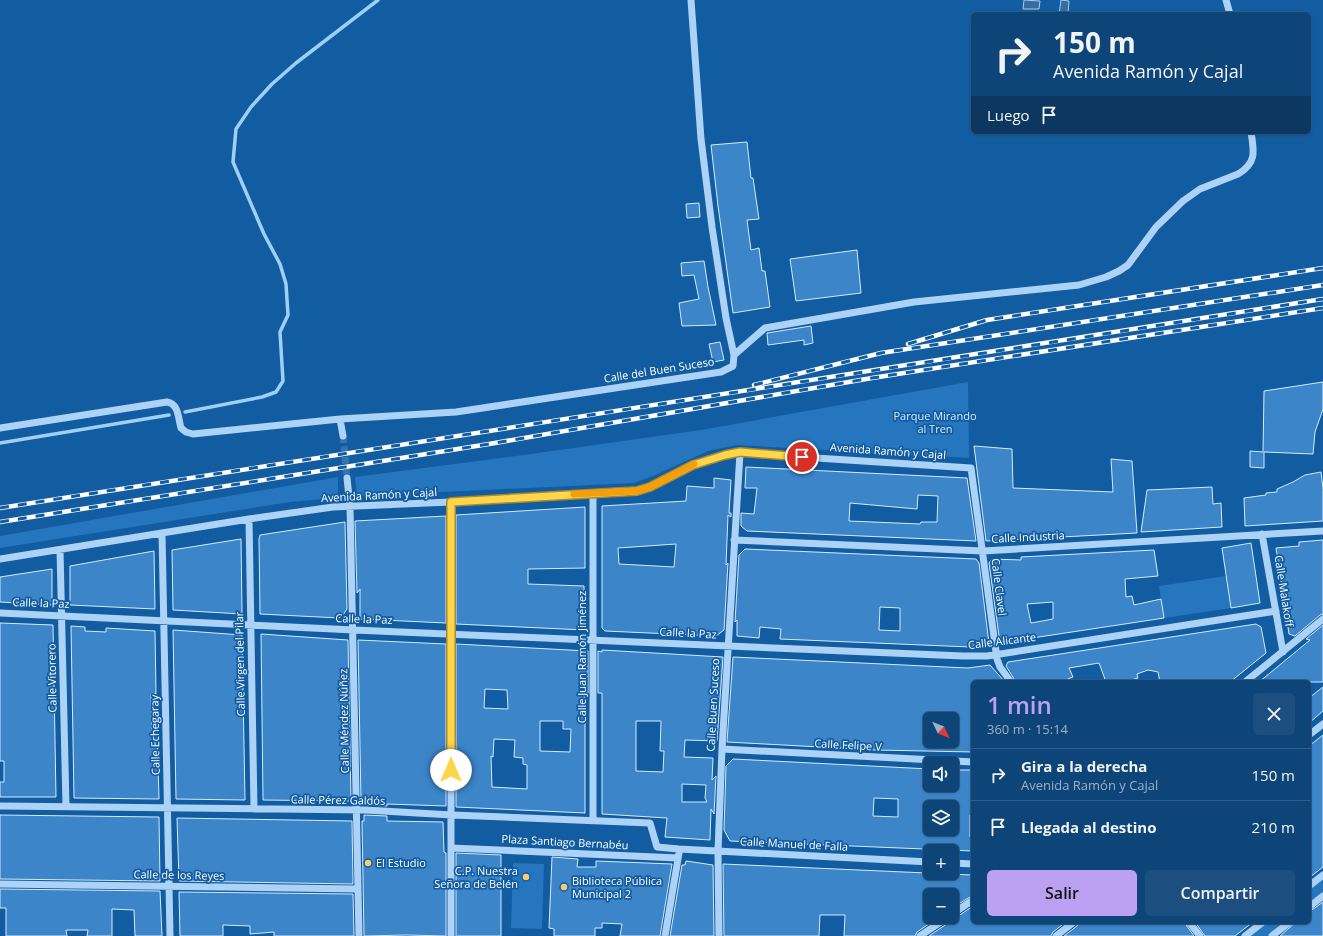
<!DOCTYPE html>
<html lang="es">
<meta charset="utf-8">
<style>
:root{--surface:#0e4579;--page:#1c4f80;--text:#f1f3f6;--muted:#9bb1c6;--line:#2e5d8a;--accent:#bca0f2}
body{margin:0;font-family:"Open Sans",sans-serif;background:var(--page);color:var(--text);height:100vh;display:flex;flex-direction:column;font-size:15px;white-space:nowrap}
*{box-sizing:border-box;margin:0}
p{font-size:13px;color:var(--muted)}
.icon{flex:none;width:22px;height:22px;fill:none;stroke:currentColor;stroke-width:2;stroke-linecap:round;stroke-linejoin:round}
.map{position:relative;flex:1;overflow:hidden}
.side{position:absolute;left:971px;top:680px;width:340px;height:244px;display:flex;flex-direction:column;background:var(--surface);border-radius:6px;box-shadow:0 1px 3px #0004,0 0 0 1px var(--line)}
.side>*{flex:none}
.guide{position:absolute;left:971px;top:12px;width:340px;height:122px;border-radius:6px;box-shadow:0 1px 3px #0004,0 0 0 1px var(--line);background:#0e4579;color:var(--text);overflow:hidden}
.needle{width:26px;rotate:133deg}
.buttons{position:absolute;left:923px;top:712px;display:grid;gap:8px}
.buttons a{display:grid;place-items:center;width:36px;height:36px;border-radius:6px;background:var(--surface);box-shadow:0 1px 3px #0004,0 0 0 1px var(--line);font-size:20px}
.pin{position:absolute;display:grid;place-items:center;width:34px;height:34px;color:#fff;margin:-17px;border:2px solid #fff;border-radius:50%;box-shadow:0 1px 4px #0007}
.me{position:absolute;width:44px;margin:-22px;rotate:0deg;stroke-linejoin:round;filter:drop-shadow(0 0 3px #0008)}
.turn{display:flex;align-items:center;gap:14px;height:84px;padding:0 16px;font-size:18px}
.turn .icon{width:52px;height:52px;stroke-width:2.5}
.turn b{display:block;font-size:28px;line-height:34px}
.then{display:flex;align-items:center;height:38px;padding:0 16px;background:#0003;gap:8px;font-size:15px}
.round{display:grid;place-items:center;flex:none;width:42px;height:42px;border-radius:6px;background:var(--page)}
.headline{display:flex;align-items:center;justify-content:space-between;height:68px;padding:0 16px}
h1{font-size:24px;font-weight:600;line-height:30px;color:var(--accent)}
.action{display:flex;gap:8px;margin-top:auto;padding:8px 16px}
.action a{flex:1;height:46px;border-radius:6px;background:var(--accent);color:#111;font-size:16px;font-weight:600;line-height:46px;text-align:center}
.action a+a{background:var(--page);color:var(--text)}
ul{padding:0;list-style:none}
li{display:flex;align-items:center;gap:12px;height:52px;padding:0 16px;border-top:1px solid var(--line)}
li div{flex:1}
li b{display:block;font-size:15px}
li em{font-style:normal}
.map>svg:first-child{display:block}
</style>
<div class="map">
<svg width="1323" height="936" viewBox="0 0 1323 936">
<rect width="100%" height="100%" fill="#125ca1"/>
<path fill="#2576bf" d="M968,382L969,458L737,445L708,451L653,476L634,483L357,496L355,477L524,455L701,430Z
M338,477V498L290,502L0,548V536Z
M1226,576L1231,608L1164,618L1159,586Z
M513,863L544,864L542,929L511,928Z
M1323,875V896L1309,907V886Z
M1263,922H1290L1272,936H1245Z"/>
<path fill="#386c9e" stroke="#9ecff8" d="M1024,0L1040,1L1039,9H1023Z
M1061,0L1069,1L1068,14H1059Z"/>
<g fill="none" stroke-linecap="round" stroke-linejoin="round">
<path stroke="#9ecff8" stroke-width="3.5" d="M185,412L262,397L276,392L283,381L280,332L288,315L286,284L280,264L264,234L233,162L236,129L251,107L272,84L296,63L378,0
M0,443L169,415"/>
</g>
<path fill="#3b85c8" stroke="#d4ebfe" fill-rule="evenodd" d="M747,142L751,178H753L759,219L747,220L751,250L759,248L762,271H765L770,307L733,313L718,206L711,145Z
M699,203L700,217L687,218L686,204Z
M857,250L861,293L796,301L790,259Z
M704,261L708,287L716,325L682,326L679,303L699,299L694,275L682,276L681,263Z
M811,326L813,343L804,345V340L768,345L767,333Z
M720,342L724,360L713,362L709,344Z
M1323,382V409L1315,432L1313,454L1264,452V468L1250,467V451L1263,452L1264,391Z
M974,446L1012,449L1013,488L1113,492L1111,459L1132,461L1137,533L986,541Z
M746,467L967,478L976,541L747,531L741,526V513L754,514L757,488H745ZM918,495L938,496L937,522H921L920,524L849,521L850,503L917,509Z
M1321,472L1323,489V521L1245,526L1244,498L1266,495V493L1277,492V489L1293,482L1305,475Z
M714,478L731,480L729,513H731V517L728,515L726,565L728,563L724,630L716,636L605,631L602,628V506L686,501L687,486L714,488ZM676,544L674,567L619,564L618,548Z
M1212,487L1213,504L1221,503L1222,527L1141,532L1147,490Z
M585,507V568L528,569V584L584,586L585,630L456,624V515Z
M446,516V623L360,619V589L357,593L355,521Z
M345,522L347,609L343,615L339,618L260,614L259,539L260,535Z
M241,539L242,614L173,610L172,550Z
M1323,540V614L1320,615L1295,636L1289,634L1276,548L1299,546V542Z
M1251,543L1260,603L1231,608L1222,548Z
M745,549L976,559L979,563L989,643L970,647L780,639L781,629L760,627L759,638L737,636V620L735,622L739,555ZM880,607L900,608V631L879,630Z
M1154,550L1158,576L1125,579L1126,597L1132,596L1134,605L1161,599L1164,618L1006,642L999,636L989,563L992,559L1021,560V557ZM1053,602V619L1031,623L1027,604Z
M154,551L155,609L70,605V566Z
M52,569V605L0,602V577Z
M0,623L53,625L56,797H0V782H4V761H0Z
M1256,624L1261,627L1266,653L1230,682H1160L1158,672L1148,670L1137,674L1138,678L1124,682H1106L1099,663L1069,668L1073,677L1060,682H1016L1006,666L1008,662Z
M1323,625V682H1259L1310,640L1306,639Z
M71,626L85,627V631L106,632V628L155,631L156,694H151L152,729L157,728L159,799L74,798Z
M173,630L242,635L245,800L176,799Z
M261,634L348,640L351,801L263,800Z
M358,640L446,644V806L387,804V806L364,805V801H361Z
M456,644L588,651V693H585V813L456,807ZM485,689L507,690L508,709L484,708ZM540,721H563V729H571L570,752L540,751ZM494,739L515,740L514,757L523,758V764L527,765V789L492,787L491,756L493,757Z
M602,650L723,657L717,741L685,740L684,757L713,758L712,780L716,776L714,814L711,809L710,840L665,837L667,818L602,814V693H598V651L602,652ZM636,721H661L660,751H664L663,772L636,771ZM682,784L706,785L705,798L707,802H682Z
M733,657L968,668L990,665L1005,682H973V752L876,750L727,742ZM930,719H952V741H930Z
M1323,687V711L1309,723V698Z
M1323,735V867L1309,878V746Z
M733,759L930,769V785H952V770H973V816L970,815V837H973V851L730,841L724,830L726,766ZM874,798L898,799V817L873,816ZM930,807H952V829H930Z
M0,815L159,817L160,881L0,879Z
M364,815L387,816V821L443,822L444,852L446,853V936L406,935L364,936L362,821H364Z
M177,818L352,821L353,884L179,881Z
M456,853L501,855V936H456Z
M552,857L578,859L577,867H596V861L672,864L660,936H620L622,924L602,923V928H595V936H554V929L549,928Z
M686,861L713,865L714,936H670L682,865H685Z
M723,864L972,875L973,895L952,908V895H930V917H939L917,932L915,936H844L845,915H820L819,936H724Z
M0,889L160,891L162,936H135L134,910L112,909V936H87L88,930H66L67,936H6V908H0Z
M179,892L353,894L354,936H274V932L250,934V926L223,925V936H180Z
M1323,902V936H1280L1296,922H1309V912Z
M973,906V922H1066L1053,932L1051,936H929Z
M1079,922H1184L1194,936H1064L1077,926Z
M1195,922H1253L1235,936H1205Z"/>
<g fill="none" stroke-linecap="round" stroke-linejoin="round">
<path stroke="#3674af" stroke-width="7" stroke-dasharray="7 3.5" stroke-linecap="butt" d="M343,436L347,478"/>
<path stroke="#acd2f5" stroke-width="7" d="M1226,0L1230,14
M734,355L765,328L914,302L1079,285L1106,277L1119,271L1128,265L1156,227L1183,201L1200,189L1238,174C1257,163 1254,151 1251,132
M340,419L343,436
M0,428L167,402C179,404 178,418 181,428L186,432L193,434L340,419L456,412L721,372L733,366L734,355L726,318L712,227L701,139L691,0
M347,478L350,506L359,936
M451,502V936
M249,519L254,809
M162,533L170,936
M1262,534L1283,652
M734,540L983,551L1323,531
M60,550L66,806
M0,559L249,519L333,507L451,502L637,491C657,485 674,473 693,465C708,458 724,455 740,453L971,468L997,659L1000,667L1011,682
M0,613L354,630L963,656H987L1276,611
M1245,682L1323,619
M1309,735L1323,724
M722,749L973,762
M0,806L365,810L452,815L650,823L657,847L679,849L930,862
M593,820V493
M451,848L678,858
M952,863L973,864
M0,884L358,889
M1309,886L1323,875
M1309,907L1323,896
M952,914L973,900
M1189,922L1200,936
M665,936L679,853
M719,936L718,851L722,749L740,453
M920,936L948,917
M1056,936L1074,922
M1245,936L1263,922
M1272,936L1290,922"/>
<g stroke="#fff" stroke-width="4.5">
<path id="rail" d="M908,344L987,320L1323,268
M754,385L881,353L1323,285
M0,508C441,438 882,370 1323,299
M0,522L489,444L872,378L1323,308"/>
</g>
<use href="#rail" stroke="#125ca1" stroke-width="3" stroke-dasharray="9" stroke-linecap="butt"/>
</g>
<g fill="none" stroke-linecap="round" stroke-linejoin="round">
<g stroke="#a68a30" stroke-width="10">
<path id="route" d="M451,770V502L637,491L650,487L693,465L725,455L740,452L802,457"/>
</g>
<use href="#route" stroke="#ffd54a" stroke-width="7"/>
<path stroke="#f59e0b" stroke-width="7" d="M574,494L637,491L650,487L694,464"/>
</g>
<g fill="#ffca6f" stroke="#125ca1" stroke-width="1.5">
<circle cx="368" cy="863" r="4"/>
<circle cx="526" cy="877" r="4"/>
<circle cx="564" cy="887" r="4"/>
</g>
<g text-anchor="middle" stroke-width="3.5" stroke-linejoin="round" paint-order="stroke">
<g font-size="11" fill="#fff" stroke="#125ca1">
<text transform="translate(659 370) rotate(-9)" y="4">Calle del Buen Suceso</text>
<text transform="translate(888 451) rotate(4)" y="4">Avenida Ramón y Cajal</text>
<text transform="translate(379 495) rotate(-3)" y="4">Avenida Ramón y Cajal</text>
<text transform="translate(1028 537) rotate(-3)" y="4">Calle Industria</text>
<text transform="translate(999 587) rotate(83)" y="4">Calle Clavel</text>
<text transform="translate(1284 591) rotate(81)" y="4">Calle Malakoff</text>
<text transform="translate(41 603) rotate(2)" y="4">Calle la Paz</text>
<text transform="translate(364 619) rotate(2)" y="4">Calle la Paz</text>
<text transform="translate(688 633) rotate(3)" y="4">Calle la Paz</text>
<text transform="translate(1002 641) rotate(-7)" y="4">Calle Alicante</text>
<text transform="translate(582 657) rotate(-90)" y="4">Calle Juan Ramón Jiménez</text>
<text transform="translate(240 664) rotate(-91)" y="4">Calle Virgen del Pilar</text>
<text transform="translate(52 678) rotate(-91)" y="4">Calle Vitorero</text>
<text transform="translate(713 705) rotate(-87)" y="4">Calle Buen Suceso</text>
<text transform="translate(344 721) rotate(-91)" y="4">Calle Méndez Núñez</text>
<text transform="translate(155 735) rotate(-91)" y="4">Calle Echegaray</text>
<text transform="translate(848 745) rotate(3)" y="4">Calle Felipe V</text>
<text transform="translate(338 800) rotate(1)" y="4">Calle Pérez Galdós</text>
<text transform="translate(565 842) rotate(3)" y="4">Plaza Santiago Bernabéu</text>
<text transform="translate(794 844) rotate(3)" y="4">Calle Manuel de Falla</text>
<text transform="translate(179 875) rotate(1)" y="4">Calle de los Reyes</text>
</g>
<g font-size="11" fill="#d4ebfe" stroke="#125ca1">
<text x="935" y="420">Parque Mirando<tspan x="935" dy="13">al Tren</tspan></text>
</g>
<g font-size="11" fill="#fff" stroke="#125ca1" text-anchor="start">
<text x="376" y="867">El Estudio</text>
<text x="518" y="875" text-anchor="end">C.P. Nuestra<tspan x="518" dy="13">Señora de Belén</tspan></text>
<text x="572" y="885">Biblioteca Pública<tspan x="572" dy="13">Municipal 2</tspan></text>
</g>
</g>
</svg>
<div class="buttons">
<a><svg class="needle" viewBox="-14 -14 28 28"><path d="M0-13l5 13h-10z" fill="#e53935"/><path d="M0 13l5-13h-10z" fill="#9bb1c6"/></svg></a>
<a><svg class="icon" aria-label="sound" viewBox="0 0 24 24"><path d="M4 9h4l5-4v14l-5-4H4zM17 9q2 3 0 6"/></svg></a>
<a><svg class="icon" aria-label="layers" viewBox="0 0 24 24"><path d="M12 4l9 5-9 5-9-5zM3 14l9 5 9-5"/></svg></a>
<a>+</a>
<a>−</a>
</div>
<div class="pin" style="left:802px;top:457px;background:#d93025"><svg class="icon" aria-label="arrive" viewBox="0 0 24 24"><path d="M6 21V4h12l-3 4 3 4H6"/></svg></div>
<svg class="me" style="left:451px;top:770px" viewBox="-20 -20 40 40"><circle r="19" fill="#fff"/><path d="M0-13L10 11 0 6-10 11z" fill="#ffd54a"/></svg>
<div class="guide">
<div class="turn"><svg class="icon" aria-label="right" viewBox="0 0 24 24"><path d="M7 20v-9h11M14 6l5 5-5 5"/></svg><div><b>150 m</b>Avenida Ramón y Cajal</div></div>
<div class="then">Luego<svg class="icon" aria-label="arrive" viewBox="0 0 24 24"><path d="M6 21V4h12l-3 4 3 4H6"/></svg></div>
</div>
<section class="side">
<div class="headline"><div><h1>1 min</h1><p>360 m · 15:14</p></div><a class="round"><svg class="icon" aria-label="close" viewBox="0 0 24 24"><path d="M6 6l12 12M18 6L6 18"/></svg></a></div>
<ul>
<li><svg class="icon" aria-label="right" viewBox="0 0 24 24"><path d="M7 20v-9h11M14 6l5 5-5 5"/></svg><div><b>Gira a la derecha</b><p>Avenida Ramón y Cajal</p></div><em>150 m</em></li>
<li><svg class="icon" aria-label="arrive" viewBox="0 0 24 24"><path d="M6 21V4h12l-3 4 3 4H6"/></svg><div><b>Llegada al destino</b></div><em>210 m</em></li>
</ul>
<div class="action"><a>Salir</a><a>Compartir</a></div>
</section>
</div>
